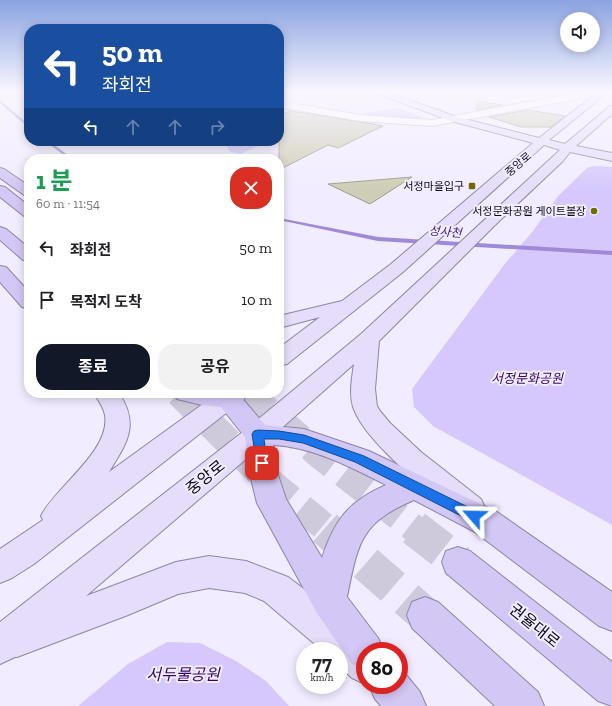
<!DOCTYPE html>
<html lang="ko">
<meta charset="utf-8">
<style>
:root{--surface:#fff;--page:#f2f2f2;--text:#202124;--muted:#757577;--accent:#111827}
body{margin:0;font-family:"Zilla Slab","Noto Sans KR",serif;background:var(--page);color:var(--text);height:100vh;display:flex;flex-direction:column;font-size:15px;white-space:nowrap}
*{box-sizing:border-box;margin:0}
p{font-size:13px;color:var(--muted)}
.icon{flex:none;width:22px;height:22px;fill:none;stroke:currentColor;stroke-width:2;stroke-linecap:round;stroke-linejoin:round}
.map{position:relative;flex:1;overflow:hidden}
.details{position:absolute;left:24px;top:154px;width:260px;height:244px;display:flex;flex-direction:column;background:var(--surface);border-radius:16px;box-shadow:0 2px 10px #0003}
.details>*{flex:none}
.banner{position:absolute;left:24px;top:24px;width:260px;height:122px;border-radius:16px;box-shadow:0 2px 10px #0003;background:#1a4fa0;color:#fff;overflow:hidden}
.controls{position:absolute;left:560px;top:12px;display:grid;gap:8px}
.controls a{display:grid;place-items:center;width:40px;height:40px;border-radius:50%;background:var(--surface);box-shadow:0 2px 10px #0003;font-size:20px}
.speed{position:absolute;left:296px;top:642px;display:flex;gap:8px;font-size:20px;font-weight:700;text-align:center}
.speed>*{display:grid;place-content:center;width:52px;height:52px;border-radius:50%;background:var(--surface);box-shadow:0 2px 10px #0003;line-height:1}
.speed small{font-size:10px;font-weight:400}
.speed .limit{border:6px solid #d22;background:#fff;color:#111}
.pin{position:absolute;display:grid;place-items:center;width:34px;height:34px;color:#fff;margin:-17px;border-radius:8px;box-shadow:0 2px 6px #0006}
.me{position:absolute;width:44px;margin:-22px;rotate:295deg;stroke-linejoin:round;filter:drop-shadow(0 0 3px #0008)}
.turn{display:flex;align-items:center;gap:14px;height:84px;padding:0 12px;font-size:18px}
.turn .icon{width:52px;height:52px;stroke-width:2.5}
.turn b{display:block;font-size:28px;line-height:34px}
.lanes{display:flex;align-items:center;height:38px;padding:0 12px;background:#0003;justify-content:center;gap:20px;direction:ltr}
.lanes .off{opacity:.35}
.round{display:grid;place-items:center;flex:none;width:42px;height:42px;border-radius:16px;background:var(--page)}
.overview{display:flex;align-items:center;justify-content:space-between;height:68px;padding:0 12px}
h1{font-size:24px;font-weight:700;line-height:30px;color:#1e9e55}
.action{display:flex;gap:8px;margin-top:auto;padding:8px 12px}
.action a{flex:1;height:46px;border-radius:16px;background:var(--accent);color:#fff;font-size:16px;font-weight:700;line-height:46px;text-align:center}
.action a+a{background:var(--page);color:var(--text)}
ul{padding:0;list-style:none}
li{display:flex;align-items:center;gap:12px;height:52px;padding:0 12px}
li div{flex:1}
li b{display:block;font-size:15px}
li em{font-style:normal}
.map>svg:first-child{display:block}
</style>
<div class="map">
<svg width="612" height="706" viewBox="0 0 612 706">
<rect width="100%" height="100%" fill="#f1ecff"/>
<path fill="#d6c8fd" d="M399,108L424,118L417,119L358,114Z
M226,141L268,142L240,154L230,152L227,146Z
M594,166L612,167V525L433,426L414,407L412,389L504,265L533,231L559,195L587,168Z
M167,642L200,643L236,661L266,681L289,706H78L128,664Z"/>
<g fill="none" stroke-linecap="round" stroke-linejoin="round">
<path fill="#a089d7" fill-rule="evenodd" d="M0,100L29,125V128L0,103Z
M45,141H49L73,159H69Z
M279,218L378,237L612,251V255L378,241L279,220Z"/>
</g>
<path fill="#cecdb5" stroke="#9e9c85" d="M478,101L503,105L476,110Z
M528,110L565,116L551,127H521L489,117Z
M291,111L367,123L383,126L338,148L328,145L279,170V115Z
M412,177L370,204L328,184Z"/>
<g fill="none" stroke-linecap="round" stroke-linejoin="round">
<path stroke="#cfcadb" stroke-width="28" stroke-dasharray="28 14" stroke-linecap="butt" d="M179,393L264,477L327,529
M247,393L321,456L415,529"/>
<path stroke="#cfcadb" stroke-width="36" stroke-dasharray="36 18" stroke-linecap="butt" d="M325,528L425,615
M414,528L458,562"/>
<g stroke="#c1bcd2" stroke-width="2">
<path id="minor" d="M582,92H603L599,95L432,126L360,121L279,107V101L360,115L432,120Z"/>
</g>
<g stroke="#8d85a5" stroke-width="2">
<path id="major" d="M373,92H387L457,117L539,138L598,92H608L549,140L565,144L609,107L612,106V114L576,146L612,153V161L570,152L563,161L493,227L379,341L375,389L377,406L380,411L390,423L421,452L481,499L485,508L481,517L470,521L459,517C430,491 365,443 353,407C349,394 352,377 354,364L267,441L86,596L176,562L209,556L246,561L288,577L342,618L378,651H365V684L352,678L339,666V651H323L264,601L245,593L209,588L178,594L128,615L17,657H15L0,664V622L249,427L361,334L560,150L544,145L403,272L287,364L279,366V348L320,317L279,328V316L342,301L391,264L533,143L451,121Z
M94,393H119C140,425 127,443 109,472L218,393H247L244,399L34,564L12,578L0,583V549L43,520L41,516C55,487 111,451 105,415C103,406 98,400 94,393Z"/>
</g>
<g stroke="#8d85a5" stroke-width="2">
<path id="highway" d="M0,168L4,169L29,186V196L24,195L0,178Z
M0,186L5,187L29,206V217L24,216L0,197Z
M0,227L6,229L29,248V261L23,260L0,240Z
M0,266L6,267L29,292V309L22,307L0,282Z
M174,393H239L240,396L265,425L304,429L369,451L497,512L612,592V631L599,626L475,532L414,500C360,523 358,543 347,597L378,638L384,651H365V670L352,664L317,613L257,503L250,475L245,437L221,407L202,405L177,399ZM273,445C313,447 351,467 386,485C349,501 334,520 322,558L286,499L278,475Z
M458,547L470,551L612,662V706L598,701L446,573L442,562L446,551Z
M425,597L438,602L538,692L544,706H495L412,628L407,615L412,602Z
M399,670L403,671L420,692L426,706H381L375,699L369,685H399Z"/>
</g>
<use href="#minor" fill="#fff" fill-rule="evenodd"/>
<use href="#major" fill="#e5ddf9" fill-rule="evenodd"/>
<use href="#highway" fill="#d3c7f5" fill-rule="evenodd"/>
</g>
<linearGradient id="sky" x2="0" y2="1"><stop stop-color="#8ba3e1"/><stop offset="0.48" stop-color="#f9f6ff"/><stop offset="1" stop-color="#f9f6ff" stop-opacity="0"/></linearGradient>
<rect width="612" height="191" fill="url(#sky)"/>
<path fill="#1a73e8" stroke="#114b97" d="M258,430L279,431L304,435L364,456L478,512L480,516L478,520L474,521L469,520L355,462L303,443L279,439H264L267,463L266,466L262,467L257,466L252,434L254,431Z"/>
<g fill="#726901" stroke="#f1ecff" stroke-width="1.5">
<rect x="468" y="182" width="8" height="8" rx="2"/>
<circle cx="594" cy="211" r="4"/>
</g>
<g text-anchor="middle" stroke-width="4" stroke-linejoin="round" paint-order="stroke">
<g font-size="11" fill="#0c0a11" stroke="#f1ecff">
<text transform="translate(518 164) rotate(-41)" y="4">중앙로</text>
</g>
<g font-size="11" fill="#0c0a11" stroke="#f1ecff" text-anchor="end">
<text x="464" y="190">서정마을입구</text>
<text x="586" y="215">서정문화공원 게이트볼장</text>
</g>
<g font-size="12" font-style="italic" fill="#421b77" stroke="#f1ecff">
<text transform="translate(445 232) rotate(4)" y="4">성사천</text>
</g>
<g font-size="13" font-style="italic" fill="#350666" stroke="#f1ecff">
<text x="527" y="383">서정문화공원</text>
</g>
<g font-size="16" fill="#0c0a11" stroke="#f1ecff">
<text transform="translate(205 477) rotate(-39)" y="6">중앙로</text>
<text transform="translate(535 625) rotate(39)" y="6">권율대로</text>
</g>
<g font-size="16" font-style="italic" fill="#350666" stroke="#f1ecff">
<text x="183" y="680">서두물공원</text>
</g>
</g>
</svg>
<div class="controls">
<a><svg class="icon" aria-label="sound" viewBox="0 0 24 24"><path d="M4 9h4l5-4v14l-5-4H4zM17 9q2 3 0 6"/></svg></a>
</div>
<div class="speed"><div>77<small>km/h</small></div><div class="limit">80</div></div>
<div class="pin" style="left:262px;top:463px;background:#d93025"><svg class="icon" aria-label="arrive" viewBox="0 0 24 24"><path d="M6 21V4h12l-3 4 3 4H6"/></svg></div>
<svg class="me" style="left:474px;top:516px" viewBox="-20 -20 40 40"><path d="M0-17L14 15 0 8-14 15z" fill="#1a73e8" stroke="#fff" stroke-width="4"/></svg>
<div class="banner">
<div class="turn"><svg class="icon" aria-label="left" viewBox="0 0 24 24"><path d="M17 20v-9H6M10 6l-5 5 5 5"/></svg><div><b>50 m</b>좌회전</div></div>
<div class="lanes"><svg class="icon" aria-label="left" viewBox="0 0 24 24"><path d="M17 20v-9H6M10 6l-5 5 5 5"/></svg><svg class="icon off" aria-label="ahead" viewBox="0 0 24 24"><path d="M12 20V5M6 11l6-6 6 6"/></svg><svg class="icon off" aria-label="ahead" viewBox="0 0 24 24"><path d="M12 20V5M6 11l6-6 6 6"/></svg><svg class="icon off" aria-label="right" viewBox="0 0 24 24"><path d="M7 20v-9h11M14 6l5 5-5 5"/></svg></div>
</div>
<section class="details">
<div class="overview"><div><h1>1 분</h1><p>60 m · 11:54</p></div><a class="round" style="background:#d93025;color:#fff"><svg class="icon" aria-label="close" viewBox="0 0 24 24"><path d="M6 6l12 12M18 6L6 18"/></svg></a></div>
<ul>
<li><svg class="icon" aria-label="left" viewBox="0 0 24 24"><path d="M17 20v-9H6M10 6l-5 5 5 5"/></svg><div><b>좌회전</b></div><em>50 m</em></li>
<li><svg class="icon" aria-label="arrive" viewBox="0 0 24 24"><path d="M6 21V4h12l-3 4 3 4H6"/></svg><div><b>목적지 도착</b></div><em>10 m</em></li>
</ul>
<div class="action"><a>종료</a><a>공유</a></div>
</section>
</div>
